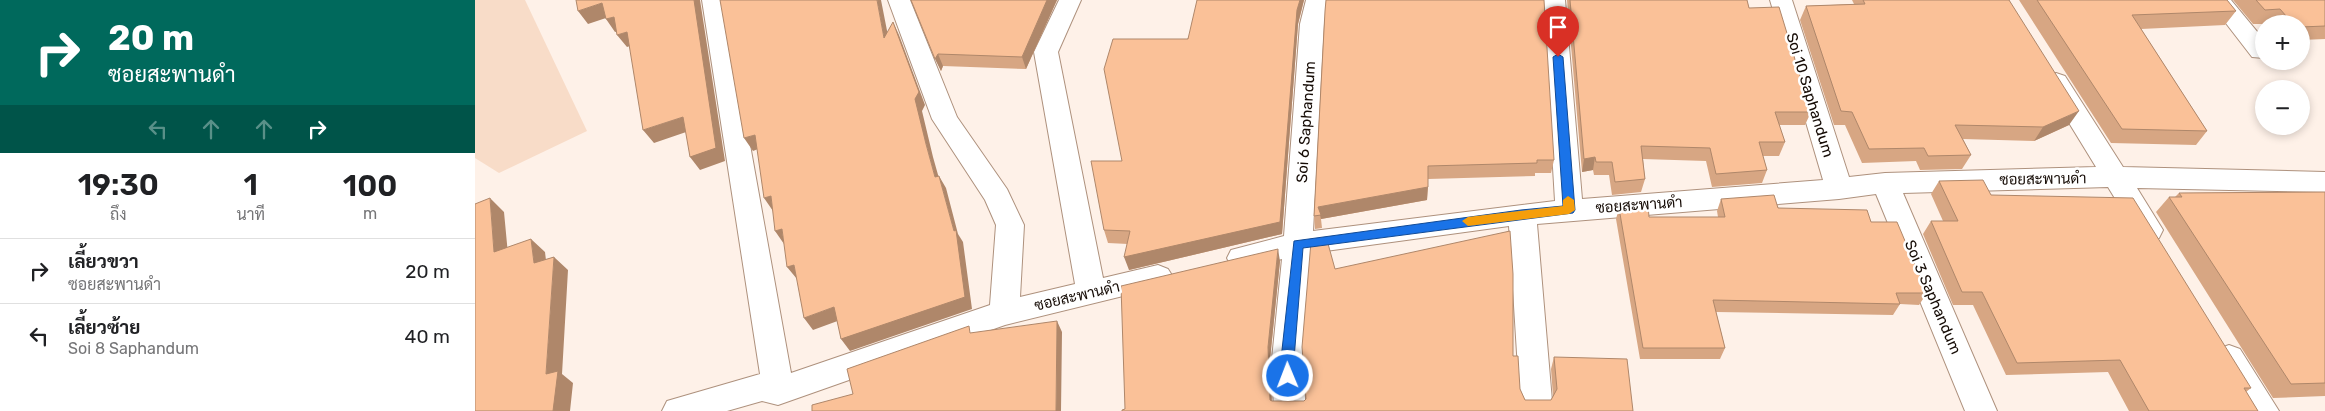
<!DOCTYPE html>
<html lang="th">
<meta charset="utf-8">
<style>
:root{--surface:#fff;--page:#f2f2f2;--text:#202124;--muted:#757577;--line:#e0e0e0}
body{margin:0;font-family:Rubik,Sarabun,sans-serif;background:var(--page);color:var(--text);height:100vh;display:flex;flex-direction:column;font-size:19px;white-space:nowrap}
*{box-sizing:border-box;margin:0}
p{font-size:16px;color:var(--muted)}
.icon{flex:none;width:28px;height:28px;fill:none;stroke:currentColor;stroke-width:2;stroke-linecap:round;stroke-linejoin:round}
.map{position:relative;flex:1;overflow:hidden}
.drawer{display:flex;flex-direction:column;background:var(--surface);width:475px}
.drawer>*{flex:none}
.banner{background:#00695c;color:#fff;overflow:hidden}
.buttons{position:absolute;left:1780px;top:15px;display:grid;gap:10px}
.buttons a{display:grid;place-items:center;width:55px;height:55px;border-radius:50%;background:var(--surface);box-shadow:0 2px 8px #0003;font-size:25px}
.pin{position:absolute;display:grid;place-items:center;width:42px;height:42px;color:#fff;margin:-51px -21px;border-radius:50% 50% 50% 0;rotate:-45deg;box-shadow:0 0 5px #0007}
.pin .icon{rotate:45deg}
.me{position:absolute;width:55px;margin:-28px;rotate:359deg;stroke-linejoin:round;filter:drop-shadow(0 0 4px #0008)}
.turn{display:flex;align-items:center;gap:18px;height:105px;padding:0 25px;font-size:22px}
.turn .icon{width:65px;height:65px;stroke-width:2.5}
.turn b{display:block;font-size:35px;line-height:42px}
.lanes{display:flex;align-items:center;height:48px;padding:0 25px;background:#0003;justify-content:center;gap:25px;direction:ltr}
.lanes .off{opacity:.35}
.eta{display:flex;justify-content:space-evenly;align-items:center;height:85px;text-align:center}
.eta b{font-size:30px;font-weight:600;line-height:35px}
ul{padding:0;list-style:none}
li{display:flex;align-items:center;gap:15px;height:65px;padding:0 25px;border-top:1px solid var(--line)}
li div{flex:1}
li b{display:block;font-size:19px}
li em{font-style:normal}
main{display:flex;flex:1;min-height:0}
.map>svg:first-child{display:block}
</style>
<main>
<section class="drawer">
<div class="banner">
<div class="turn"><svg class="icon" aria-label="right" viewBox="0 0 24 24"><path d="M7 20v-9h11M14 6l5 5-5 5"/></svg><div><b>20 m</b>ซอยสะพานดำ</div></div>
<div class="lanes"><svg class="icon off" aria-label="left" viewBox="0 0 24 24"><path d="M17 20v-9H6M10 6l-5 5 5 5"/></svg><svg class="icon off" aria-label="ahead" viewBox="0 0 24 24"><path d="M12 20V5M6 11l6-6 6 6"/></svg><svg class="icon off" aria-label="ahead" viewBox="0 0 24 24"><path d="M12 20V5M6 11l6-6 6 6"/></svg><svg class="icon" aria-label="right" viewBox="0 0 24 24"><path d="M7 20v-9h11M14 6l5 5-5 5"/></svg></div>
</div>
<div class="eta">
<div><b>19:30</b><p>ถึง</p></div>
<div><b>1</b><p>นาที</p></div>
<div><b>100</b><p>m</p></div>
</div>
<ul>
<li><svg class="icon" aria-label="right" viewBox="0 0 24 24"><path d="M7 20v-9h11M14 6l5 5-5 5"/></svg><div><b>เลี้ยวขวา</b><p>ซอยสะพานดำ</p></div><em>20 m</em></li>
<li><svg class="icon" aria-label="left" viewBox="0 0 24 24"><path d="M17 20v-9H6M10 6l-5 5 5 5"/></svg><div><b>เลี้ยวซ้าย</b><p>Soi 8 Saphandum</p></div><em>40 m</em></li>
</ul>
</section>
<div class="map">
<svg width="1850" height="411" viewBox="0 0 1850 411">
<rect width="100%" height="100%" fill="#fef1e8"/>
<path fill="#f8dcc8" d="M0,0H50L112,131L24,173L0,158Z"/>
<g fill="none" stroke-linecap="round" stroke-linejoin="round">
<g stroke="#ae917d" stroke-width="2">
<path id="minor" d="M227,0H249L316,373L515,305L521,225L510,200L457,119L413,0H435L482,117L532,189L549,225L545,297L600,284L559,52L584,0H606L583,52L628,278L683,265L693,269L698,277L693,285L530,325L303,405L287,401L252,411H187L192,401L285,374Z
M831,0H853L849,24L838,231L1080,201L1068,0H1090L1107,199L1348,180L1295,0H1317L1374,177L1410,173L1621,167L1569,82L1572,76L1581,73L1590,76L1648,167L1850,172V192L1662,188L1688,230L1684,238L1674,241L1664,238L1633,187L1428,193L1522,411H1490L1401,194L1364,199L1062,224L1077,401L1072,411H1050L1045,401L1034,226L836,253L827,359L831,411H799L797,359L807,259L766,269L756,266L752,258L756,250L809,236L825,24Z
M1733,0H1756L1789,40V58L1777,57Z
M1754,345L1765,349L1804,411H1770L1739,358L1743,349Z"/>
</g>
<use href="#minor" fill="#fff" fill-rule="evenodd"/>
</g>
<path fill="#d7a683" d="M436,0H582L551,69L468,66L466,71Z
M733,0H829L823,24L807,234L654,270L653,244L633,243L629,230L647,161Z
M851,0L1079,160L1076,173H1060V176L953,179L952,200L846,219L847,228L840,229L839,216Z
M1092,0H1272L1274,8L1336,112L1330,125H1304L1310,142L1304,156H1288L1292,170L1287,183L1237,187L1231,161L1168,159L1170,179L1166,192L1137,195L1134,175H1119L1118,170L1107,172Z
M1377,0H1534L1594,125L1559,141L1488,139L1496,155L1487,169L1445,170L1441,161L1387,163L1370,125H1359L1325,20L1331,6L1379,4Z
M1544,0H1752L1761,11L1750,25L1666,29L1732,131L1721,145L1636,143Z
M1758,0H1850V39L1826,40V24H1778Z
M1464,181L1516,195L1776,388L1771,392L1783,411H1654L1633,372L1531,375L1498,305H1478L1448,234L1456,221H1468L1456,194Z
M1850,192V396L1798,398L1681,212L1694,197H1700L1704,193Z
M1246,199L1396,222L1452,293L1444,305L1425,304L1418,315L1241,312L1250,348L1245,359H1165L1141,219L1144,208L1174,217H1243L1242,211Z
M805,261L795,359L797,401H829L831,399L860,269L1038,356L1045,389L1050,400H1076L1078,396L1076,369L1079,357L1158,411L650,409Z"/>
<path fill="#af876a" d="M219,0H225L250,161L225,170L215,157Z
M402,0H406L416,51L409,38Z
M572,0H582L551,69L547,57Z
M825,0H829L823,24L807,234L654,270L649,257L822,10Z
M127,3L137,16L113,24L103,11Z
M139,17L149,30L140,32L131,19Z
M418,22L424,35L450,105L447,111L458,157L467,189L460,177Z
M152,32L161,44L152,47L142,35Z
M463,54L468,66L466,71L460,59Z
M1604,111L1594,125L1559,141L1568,127Z
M208,117L217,130L179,143L168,130Z
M280,135L288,147L278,151L269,138Z
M1120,157L1118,170L1107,172L1109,159Z
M464,176L471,188L483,234L488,242L497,309L375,351L366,339L479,231Z
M953,187L952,200L846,219L843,207Z
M296,196L298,211L289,198Z
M15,198L29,212L34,265L19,252Z
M307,229L309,244L300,231Z
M56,239L70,252L73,277L59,263Z
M803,249L805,261L795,359L797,411L795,400L793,347Z
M79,257L93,270L87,374L98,383L95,411H78L71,374Z
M319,265L322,279L312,267Z
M359,307L368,319L338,330L329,318Z
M582,321L587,332L586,411H581Z"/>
<path fill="#fac198" stroke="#af876a" d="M101,0H219L241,148L215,157L208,117L168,130L152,32L142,35L139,17L131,19L127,3L103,11Z
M245,0H402L409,38L418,22L444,92L440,99L451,144L460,177L464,176L479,231L481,230L490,297L366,339L359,307L329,318L319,265L312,267L307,229L300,231L296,196L289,198L280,135L269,138Z
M436,0H572L547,57L463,54L460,59Z
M722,0H825L822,10L805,222L649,257L655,231L629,230L616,161H647L629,69L638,39H713Z
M851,0H1069L1079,160H1062V163L953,166V187L843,207L846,215L839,216L850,11Z
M1095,0H1272L1274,8L1304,7L1336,112H1300L1310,142H1284L1292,170L1241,174L1235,148L1166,146L1170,179L1140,182L1137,162H1121L1120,157L1109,159Z
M1388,0H1534L1604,111L1568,127L1480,125L1496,155L1453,156L1449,148L1394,149L1377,112L1366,111L1331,6L1390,4Z
M1562,0H1752L1761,11L1657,15L1732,131L1647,129Z
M1781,0H1850V26L1826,27V24H1818L1805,9L1790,10Z
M1508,180L1516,195L1658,198L1776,388H1769L1783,411H1674L1645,360L1542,363L1507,292H1487L1456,221H1483L1464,181Z
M1850,192V383L1816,384L1694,197H1707L1704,193Z
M1299,195L1303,208L1392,210L1396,222H1422L1452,293H1421L1425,304L1238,300L1250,348H1168L1144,208L1173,205L1174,217H1250L1246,199Z
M15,198L19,252L56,239L59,263L79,257L71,374L83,371L78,411H0V204Z
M1035,231L1038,274V356H1043L1045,389L1050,400H1076L1082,389L1079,357L1152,359L1158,411H647V410L650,409L646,286L803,249L793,347L795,400L797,401H829L831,399L827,347L836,242L852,240L860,269Z
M582,321L581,411H337V405L378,394L372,369L494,326L495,333Z"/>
<path fill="#1a73e8" stroke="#114b97" d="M1083,54L1088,57L1100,210L1098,213L828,248L819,359L820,376L818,381L813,382L809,381L806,359L819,241L1046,210L1088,206L1078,57Z"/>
<path fill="#f59e0b" d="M1093,196L1099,200L1100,210L1094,214L993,226L987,221L993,217L1088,206V200Z"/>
<g text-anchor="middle" stroke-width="5" stroke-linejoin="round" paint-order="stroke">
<g font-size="15" fill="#160c06" stroke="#fff">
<text transform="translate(1335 95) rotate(73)" y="5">Soi 10 Saphandum</text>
<text transform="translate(831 122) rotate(-86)" y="5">Soi 6 Saphandum</text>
<text transform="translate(1568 179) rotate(-1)" y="5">ซอยสะพานดำ</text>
<text transform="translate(1164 205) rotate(-4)" y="5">ซอยสะพานดำ</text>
<text transform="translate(602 296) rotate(-13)" y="5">ซอยสะพานดำ</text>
<text transform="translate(1458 297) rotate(67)" y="5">Soi 3 Saphandum</text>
</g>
</g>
</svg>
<div class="buttons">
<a>+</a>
<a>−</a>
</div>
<div class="pin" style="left:1083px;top:57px;background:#d93025"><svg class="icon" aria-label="arrive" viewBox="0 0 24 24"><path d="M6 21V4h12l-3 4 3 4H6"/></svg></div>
<svg class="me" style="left:813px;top:376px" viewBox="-20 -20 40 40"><circle r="17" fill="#1a73e8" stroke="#fff" stroke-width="3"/><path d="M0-11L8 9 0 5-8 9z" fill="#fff"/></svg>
</div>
</main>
